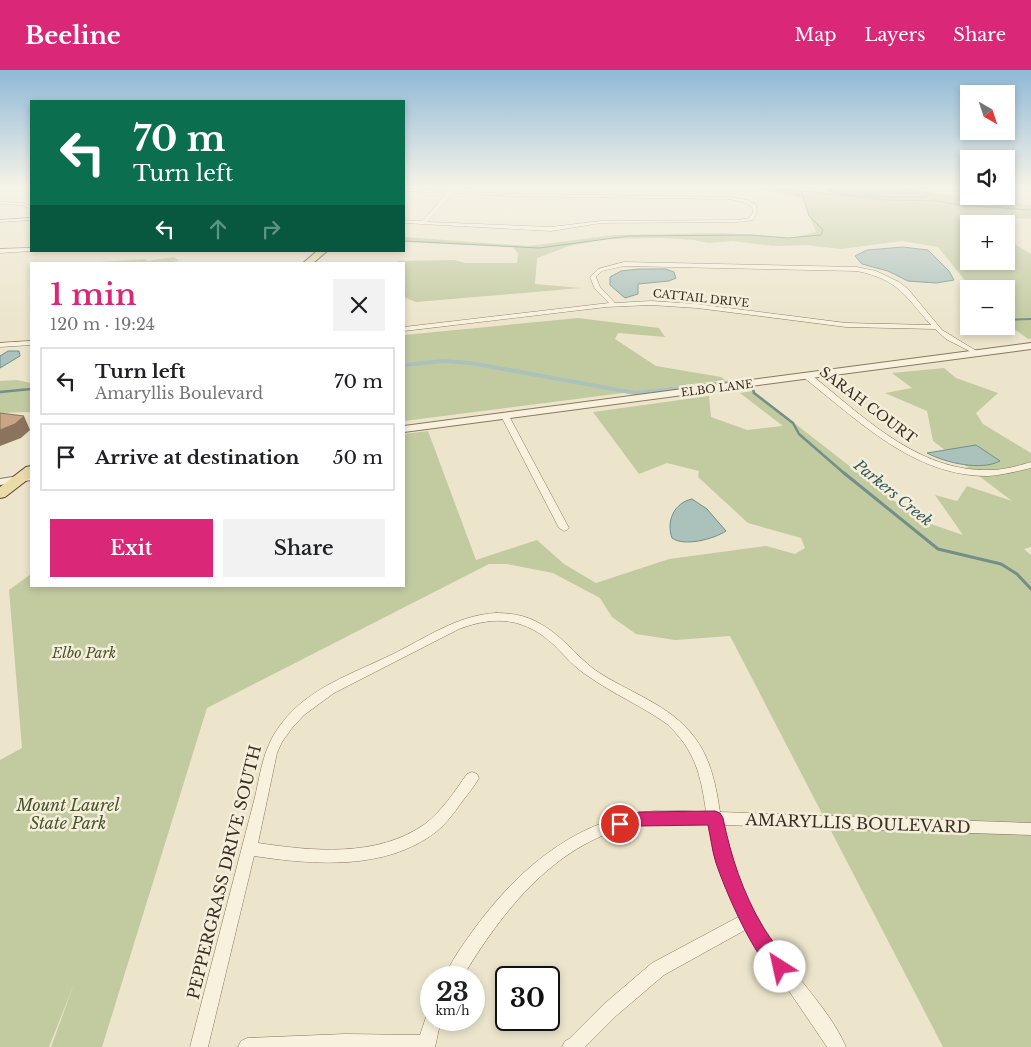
<!DOCTYPE html>
<meta charset="utf-8">
<style>
:root{--surface:#fff;--page:#f2f2f2;--text:#202124;--muted:#757577;--line:#e0e0e0;--accent:#db2777}
body{margin:0;font-family:"Libre Baskerville",serif;background:var(--page);color:var(--text);height:100vh;display:flex;flex-direction:column;font-size:19px;white-space:nowrap}
*{box-sizing:border-box;margin:0}
p{font-size:16px;color:var(--muted)}
.icon{flex:none;width:28px;height:28px;fill:none;stroke:currentColor;stroke-width:2;stroke-linecap:round;stroke-linejoin:round}
.map{position:relative;flex:1;overflow:hidden}
.panel{position:absolute;left:30px;top:192px;width:375px;height:325px;display:flex;flex-direction:column;background:var(--surface);border-radius:0px;box-shadow:0 2px 8px #0003}
.panel>*{flex:none}
.hud{position:absolute;left:30px;top:30px;width:375px;height:152px;border-radius:0px;box-shadow:0 2px 8px #0003;background:#0b6e4f;color:#fff;overflow:hidden}
.needle{width:32px;rotate:141deg}
.tools{position:absolute;left:960px;top:15px;display:grid;gap:10px}
.tools a{display:grid;place-items:center;width:55px;height:55px;border-radius:0px;background:var(--surface);box-shadow:0 2px 8px #0003;font-size:25px}
.speed{position:absolute;left:420px;top:896px;display:flex;gap:10px;font-size:25px;font-weight:700;text-align:center}
.speed>*{display:grid;place-content:center;width:65px;height:65px;border-radius:50%;background:var(--surface);box-shadow:0 2px 8px #0003;line-height:1}
.speed small{font-size:12px;font-weight:400}
.speed .limit{border:2px solid #111;border-radius:8px;background:#fff;color:#111}
.pin{position:absolute;display:grid;place-items:center;width:42px;height:42px;color:#fff;margin:-21px;border:2px solid #fff;border-radius:50%;box-shadow:0 1px 5px #0007}
.me{position:absolute;width:55px;margin:-28px;rotate:325deg;stroke-linejoin:round;filter:drop-shadow(0 0 4px #0008)}
.turn{display:flex;align-items:center;gap:18px;height:105px;padding:0 20px;font-size:22px}
.turn .icon{width:65px;height:65px;stroke-width:2.5}
.turn b{display:block;font-size:35px;line-height:42px}
.lanes{display:flex;align-items:center;height:48px;padding:0 20px;background:#0003;justify-content:center;gap:25px;direction:ltr}
.lanes .off{opacity:.35}
.round{display:grid;place-items:center;flex:none;width:52px;height:52px;border-radius:0px;background:var(--page)}
.summary{display:flex;align-items:center;justify-content:space-between;height:85px;padding:0 20px}
h1{font-size:30px;font-weight:600;line-height:38px;color:var(--accent)}
.primary-button{display:flex;gap:10px;margin-top:auto;padding:10px 20px}
.primary-button a{flex:1;height:58px;border-radius:0px;background:var(--accent);color:#fff;font-size:20px;font-weight:600;line-height:58px;text-align:center}
.primary-button a+a{background:var(--page);color:var(--text)}
ul{padding:0;list-style:none}
li{display:flex;align-items:center;gap:15px;height:68px;margin:0 10px 8px;padding:0 10px;border:2px solid var(--line);border-radius:0px}
li div{flex:1}
li b{display:block;font-size:19px}
li em{font-style:normal}
header{display:flex;align-items:center;gap:30px;box-sizing:border-box;height:70px;padding:0 25px;background:var(--accent);color:#fff}
header strong{font-size:24px}
nav{display:flex;gap:28px;margin-inline-start:auto;font-size:18px}
.map>svg:first-child{display:block}
</style>
<header>
<strong>Beeline</strong>
<nav><a>Map</a><a>Layers</a><a>Share</a></nav>
</header>
<div class="map">
<svg width="1031" height="977" viewBox="0 0 1031 977">
<rect width="100%" height="100%" fill="#ece5cc"/>
<path fill="#c2caa0" d="M733,116L830,122L823,119H904L1031,135V149L1010,148L999,154H969V191H1006V169L1031,184V269H1028L1006,253V219H972L938,177L902,171L841,179L805,175L773,176L733,171L708,173L694,170L662,168L606,169L569,176L537,188L535,214L581,218L416,232L404,227V194L398,193V191L455,190L465,193H517L518,184L513,177L404,172V167L528,176L614,165L722,163L791,168L816,162L802,128L750,117Z
M174,187L179,191L155,194H68L146,189L147,191Z
M578,248L659,258L665,267L618,263L615,269L656,296L721,307L725,310L404,351V265Z
M944,298L956,308L998,323L976,343L983,354L1031,383V477L1024,479L1031,485V977H943L730,566L675,570L636,564L612,547L600,528L553,503L507,494H489L207,638L102,977H51L74,914L49,977H0V690L22,678L9,520L31,504V516H404V364L428,361L476,490L537,470L564,494L596,513L669,489L766,476L795,484L805,478L801,468L748,453L698,407L699,401L667,393L639,404L593,342L709,326L711,347L747,360L783,356L740,323L753,321L919,450L963,465L935,425L957,431L967,416L1012,431L933,371L927,341L885,323L912,318L892,303Z
M17,310L31,313V342L0,343V311Z"/>
<path fill="#abc1bc" stroke="#728f8a" d="M823,119H904L929,123L925,127C896,127 849,129 823,119Z
M903,177L928,180L949,201L954,210L936,213L908,211L888,201L862,194L855,186L867,180Z
M639,199H666L674,202L676,208L669,211L638,214V224L625,228L610,215V207L621,201Z
M8,281H19L20,286L0,298V286Z
M976,375L1000,391C981,401 946,393 927,383Z
M692,429L707,439L726,461C714,469 684,477 672,468C666,451 674,433 692,429Z"/>
<g fill="none" stroke-linecap="round" stroke-linejoin="round">
<path stroke="#728f8a" stroke-width="1" d="M756,116L886,130L938,131L960,135L1031,140
M404,171L539,178L629,166L751,165L788,168L821,165L823,160L809,146L802,122"/>
<path stroke="#728f8a" stroke-width="2" d="M1006,250L1031,249"/>
<path stroke="#728f8a" stroke-width="2.5" d="M753,319L754,323L793,353L799,364L845,404
M0,322L31,319"/>
<path stroke="#728f8a" stroke-width="3" d="M844,403L938,479L1001,494L1017,504L1031,519"/>
<path fill="#abc1bc" fill-rule="evenodd" d="M443,289L471,291L635,321L741,309L745,311L741,313L635,325L471,295L443,293L404,297V293Z"/>
<g stroke="#887861" stroke-width="1">
<path id="minor" d="M404,119L514,124L729,127L747,130L756,135L757,142L753,150L738,152L601,153L551,161L404,153V151H422L447,123L405,121ZM452,123L514,126L729,129L744,132L752,137L753,142L749,148L738,150L601,151L551,157L427,152Z
M0,132L23,133L31,136V139L22,135L0,134Z
M31,148V150L0,152V150Z
M31,178L32,181L0,183V179Z
M624,192L857,197L876,201L899,212L908,219L942,260L980,283L975,284L946,269L935,259L846,257L697,238L651,235L606,237L404,261V257L609,233L595,219L590,207L598,199ZM624,196L857,201C899,210 904,225 931,255L846,253L697,234L651,231L615,233L600,217L596,207L602,201Z
M31,271V275L0,277V273Z
M803,303H809C862,345 917,402 990,400C1004,400 1018,396 1031,392V398C1018,401 1003,405 989,406C914,407 858,350 803,307Z
M502,344H508L509,346L569,458L567,460L564,461L559,458L501,346Z
M496,543C510,543 524,545 537,552C560,563 575,585 595,600C629,623 670,634 695,668C711,689 716,716 720,742L1031,753V765L722,755C731,810 761,857 794,901C812,925 834,949 846,977H827L747,859L664,905L616,946L585,977H562L565,971L569,969L604,934L652,893L740,846C726,817 713,787 708,754C686,753 661,751 639,755C558,769 502,841 462,908H444C451,891 462,876 472,862C513,805 567,756 638,743C660,739 684,741 706,742C701,705 695,680 667,654C642,636 613,624 588,606C575,598 565,586 554,575C525,548 496,545 459,559L334,623L304,645L292,658L282,672L277,683L258,773C312,781 377,788 425,754C442,741 455,721 467,704L472,702L477,704L479,708C474,717 467,725 461,733C454,743 446,754 436,762C385,801 314,795 254,786L208,977H190L255,727C261,700 264,675 282,653C308,618 354,603 391,585C426,568 457,545 496,543Z
M431,942V950H441L435,977H238L241,971L247,968L345,964L420,965L427,944Z"/>
</g>
<g stroke="#887861" stroke-width="2">
<path id="tertiary" d="M1031,273V279L404,362V356Z
M31,404V410L0,415V409Z"/>
</g>
<g stroke="#564634" stroke-width="2">
<path id="primary" d="M405,116H413L404,123Z
M317,181H327L312,194H302Z
M31,396V407L5,427L0,428V417L26,397Z"/>
</g>
<use href="#minor" fill="#f7f1de" fill-rule="evenodd"/>
<use href="#tertiary" fill="#f7f1de" fill-rule="evenodd"/>
<use href="#primary" fill="#ebdba8" fill-rule="evenodd"/>
</g>
<path fill="#8b745d" d="M24,346L30,360L21,368L0,376V360Z"/>
<path fill="#c7a585" stroke="#8b745d" d="M0,343L24,346L15,354L0,360Z"/>
<linearGradient id="sky" x2="0" y2="1"><stop stop-color="#8fb9d6"/><stop offset="0.46" stop-color="#f6f3e8"/><stop offset="1" stop-color="#f6f3e8" stop-opacity="0"/></linearGradient>
<rect width="1031" height="253" fill="url(#sky)"/>
<path fill="#db2777" stroke="#8e194d" d="M715,741L720,743L723,748C731,787 743,823 763,857C771,871 783,882 789,897L786,903L780,906C757,897 724,817 716,793C712,781 711,768 708,755L639,756L620,761L614,759L612,754L614,749L639,742Z"/>
<g text-anchor="middle" stroke-width="5" stroke-linejoin="round" paint-order="stroke">
<g font-size="11" fill="#3a2f23" stroke="#f4eedb">
<text transform="translate(701 228) rotate(6)" y="4">CATTAIL DRIVE</text>
<text transform="translate(717 318) rotate(-7)" y="4">ELBO LANE</text>
</g>
<g font-size="14" fill="#3a2f23" stroke="#f4eedb">
<text transform="translate(868 335) rotate(37)" y="5">SARAH COURT</text>
</g>
<g font-size="14" font-style="italic" fill="#47542b" stroke="#f4eedb">
<text x="84" y="588">Elbo Park</text>
</g>
<g font-size="15" font-style="italic" fill="#335858" stroke="#f4eedb">
<text transform="translate(893 423) rotate(39)" y="5">Parkers Creek</text>
</g>
<g font-size="16" font-style="italic" fill="#47542b" stroke="#f4eedb">
<text x="68" y="741">Mount Laurel<tspan x="68" dy="18">State Park</tspan></text>
</g>
<g font-size="16" fill="#3a2f23" stroke="#f4eedb">
<text transform="translate(858 753) rotate(2)" y="6">AMARYLLIS BOULEVARD</text>
<text transform="translate(224 802) rotate(-76)" y="6">PEPPERGRASS DRIVE SOUTH</text>
</g>
</g>
</svg>
<div class="tools">
<a><svg class="needle" viewBox="-14 -14 28 28"><path d="M0-13l5 13h-10z" fill="#e53935"/><path d="M0 13l5-13h-10z" fill="#757577"/></svg></a>
<a><svg class="icon" aria-label="sound" viewBox="0 0 24 24"><path d="M4 9h4l5-4v14l-5-4H4zM17 9q2 3 0 6"/></svg></a>
<a>+</a>
<a>−</a>
</div>
<div class="speed"><div>23<small>km/h</small></div><div class="limit">30</div></div>
<div class="pin" style="left:620px;top:754px;background:#d93025"><svg class="icon" aria-label="arrive" viewBox="0 0 24 24"><path d="M6 21V4h12l-3 4 3 4H6"/></svg></div>
<svg class="me" style="left:780px;top:897px" viewBox="-20 -20 40 40"><circle r="19" fill="#fff"/><path d="M0-13L10 11 0 6-10 11z" fill="#db2777"/></svg>
<div class="hud">
<div class="turn"><svg class="icon" aria-label="left" viewBox="0 0 24 24"><path d="M17 20v-9H6M10 6l-5 5 5 5"/></svg><div><b>70 m</b>Turn left</div></div>
<div class="lanes"><svg class="icon" aria-label="left" viewBox="0 0 24 24"><path d="M17 20v-9H6M10 6l-5 5 5 5"/></svg><svg class="icon off" aria-label="ahead" viewBox="0 0 24 24"><path d="M12 20V5M6 11l6-6 6 6"/></svg><svg class="icon off" aria-label="right" viewBox="0 0 24 24"><path d="M7 20v-9h11M14 6l5 5-5 5"/></svg></div>
</div>
<section class="panel">
<div class="summary"><div><h1>1 min</h1><p>120 m · 19:24</p></div><a class="round"><svg class="icon" aria-label="close" viewBox="0 0 24 24"><path d="M6 6l12 12M18 6L6 18"/></svg></a></div>
<ul>
<li><svg class="icon" aria-label="left" viewBox="0 0 24 24"><path d="M17 20v-9H6M10 6l-5 5 5 5"/></svg><div><b>Turn left</b><p>Amaryllis Boulevard</p></div><em>70 m</em></li>
<li><svg class="icon" aria-label="arrive" viewBox="0 0 24 24"><path d="M6 21V4h12l-3 4 3 4H6"/></svg><div><b>Arrive at destination</b></div><em>50 m</em></li>
</ul>
<div class="primary-button"><a>Exit</a><a>Share</a></div>
</section>
</div>
